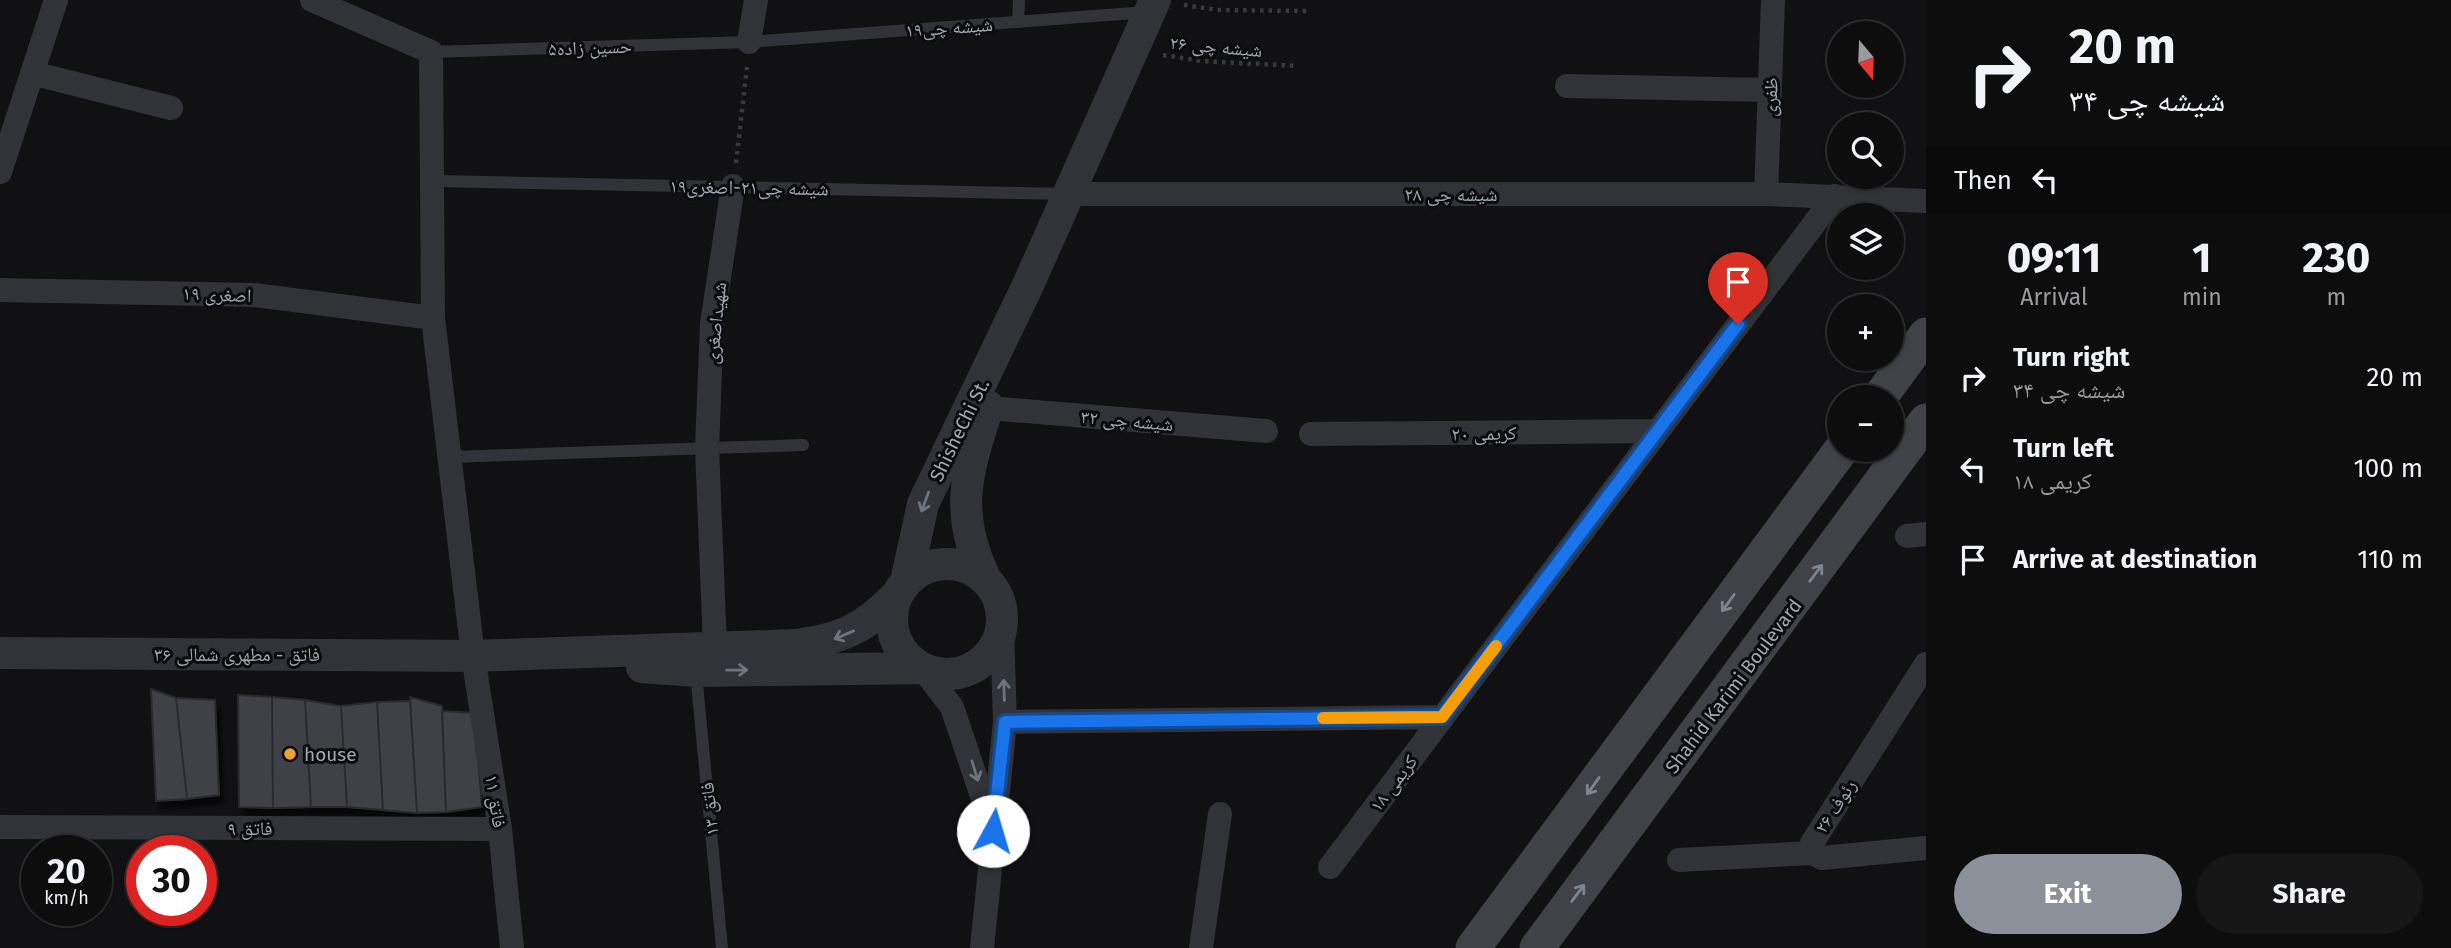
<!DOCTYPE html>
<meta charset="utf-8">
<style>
:root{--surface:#0d0d0e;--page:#161617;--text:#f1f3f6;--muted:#9a9c9e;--line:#2d2d2e;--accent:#8c9099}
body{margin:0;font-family:"Fira Sans","Noto Naskh Arabic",sans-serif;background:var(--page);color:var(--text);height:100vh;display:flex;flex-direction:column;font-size:26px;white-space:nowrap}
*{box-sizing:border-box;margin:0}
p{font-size:23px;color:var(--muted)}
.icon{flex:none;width:38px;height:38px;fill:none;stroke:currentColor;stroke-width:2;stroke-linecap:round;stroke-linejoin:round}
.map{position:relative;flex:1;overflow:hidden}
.drawer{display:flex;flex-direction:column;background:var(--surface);width:525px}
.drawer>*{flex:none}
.top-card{background:#0d0d0e;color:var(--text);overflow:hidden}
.needle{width:46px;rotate:161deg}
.tools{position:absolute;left:1827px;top:21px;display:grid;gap:14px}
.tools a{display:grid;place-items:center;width:77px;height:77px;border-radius:50%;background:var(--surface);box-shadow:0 2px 5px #0004,0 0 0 2px var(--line);font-size:35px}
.speed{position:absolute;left:21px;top:835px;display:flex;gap:14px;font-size:35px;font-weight:700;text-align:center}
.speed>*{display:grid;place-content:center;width:91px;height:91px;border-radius:50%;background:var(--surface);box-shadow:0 2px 5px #0004,0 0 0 2px var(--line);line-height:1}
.speed small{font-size:18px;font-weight:400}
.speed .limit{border:10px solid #d22;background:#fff;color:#111}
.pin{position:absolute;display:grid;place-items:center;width:60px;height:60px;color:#fff;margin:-72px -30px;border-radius:50% 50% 50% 0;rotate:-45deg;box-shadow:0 0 7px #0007}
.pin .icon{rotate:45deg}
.me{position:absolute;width:77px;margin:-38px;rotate:6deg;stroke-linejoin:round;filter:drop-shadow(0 0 5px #0008)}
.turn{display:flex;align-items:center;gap:24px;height:147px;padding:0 28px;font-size:32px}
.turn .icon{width:91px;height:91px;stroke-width:2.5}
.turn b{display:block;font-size:49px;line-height:60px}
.then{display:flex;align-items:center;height:66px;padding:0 28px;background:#0003;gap:14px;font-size:26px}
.eta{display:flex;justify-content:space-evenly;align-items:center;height:119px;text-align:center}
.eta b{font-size:42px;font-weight:700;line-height:49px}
.cta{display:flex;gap:14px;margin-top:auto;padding:14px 28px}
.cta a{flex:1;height:80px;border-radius:42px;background:var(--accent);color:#fff;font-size:28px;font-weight:700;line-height:80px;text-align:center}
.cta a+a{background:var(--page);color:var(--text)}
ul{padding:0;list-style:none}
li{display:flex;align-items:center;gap:21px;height:91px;padding:0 28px}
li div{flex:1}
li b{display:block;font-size:26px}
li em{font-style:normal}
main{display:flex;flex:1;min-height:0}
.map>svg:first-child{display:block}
</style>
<main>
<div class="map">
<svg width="1926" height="948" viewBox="0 0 1926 948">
<defs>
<filter id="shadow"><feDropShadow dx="4.5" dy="8" stdDeviation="2" flood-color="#0009"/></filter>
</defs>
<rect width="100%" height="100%" fill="#111113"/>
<path fill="#404146" stroke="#2b2b2f" stroke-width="2" filter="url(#shadow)" d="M151,689L176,698L187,799L156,801Z
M238,695L272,697L273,808L239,807Z
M272,697L305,700L311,807L273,808Z
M410,697L442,706L446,812L417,813Z
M176,698L215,700L219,795L187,799Z
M305,700L341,706L347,807H311Z
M410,701L417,813L383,810L377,702Z
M377,702L383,810L347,807L341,706Z
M442,711L474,713L482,807L446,812Z"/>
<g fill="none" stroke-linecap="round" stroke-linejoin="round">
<path stroke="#383a3f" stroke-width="4.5" stroke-dasharray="3.5 5" stroke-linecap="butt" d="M1184,5L1217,10L1309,11
M1163,55L1201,61L1298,66
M736,163L747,67"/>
<path stroke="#323338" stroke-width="12" d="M1018,22L1019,0
M431,52L749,42L1147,12
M432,181L1067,194
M450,457L803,445
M696,673L722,948"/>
<path stroke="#323338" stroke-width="24" d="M312,0L431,52L433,318L473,656L500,829L512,948
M749,42L756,0
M32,73L171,108
M1567,86L1770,90
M0,172L56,0
M1067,194H1766L1926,201
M1766,194L1773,0
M0,290L254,295L433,318
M988,408L1266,431
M1311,434L1658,431
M1907,536L1926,534
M715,647L707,448L712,323L733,186
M1926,664L1812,843L1813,853L1822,858L1926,848
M922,668L952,707L990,820
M1005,722L1442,717
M0,827L500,829
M1679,860L1813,853
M1330,867L1835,196
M982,948L1005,722L1002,631
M1201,948L1220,814"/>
<path stroke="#323338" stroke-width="32" d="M892 619a55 55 0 1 1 110 0a55 55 0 1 1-110 0Z
M985,578C953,511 967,473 988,406
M906,582L923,504L1028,285L1155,0
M0,653L473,656L796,645C842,639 865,628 898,594
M642,667L696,671L922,668"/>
<path stroke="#404248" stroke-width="35" d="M1880,397L1926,335
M1473,948L1841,450
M1537,948L1926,421"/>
</g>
<defs><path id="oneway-shaft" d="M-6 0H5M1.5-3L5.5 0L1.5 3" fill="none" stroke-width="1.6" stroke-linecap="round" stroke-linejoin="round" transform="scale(1.75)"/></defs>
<g stroke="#70747c">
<use href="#oneway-shaft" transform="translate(925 502) rotate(110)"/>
<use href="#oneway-shaft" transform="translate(844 635) rotate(157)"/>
<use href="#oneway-shaft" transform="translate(737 670) rotate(-1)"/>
<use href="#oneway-shaft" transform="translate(1004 690) rotate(-92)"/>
<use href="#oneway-shaft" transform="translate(975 771) rotate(73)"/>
</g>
<g stroke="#80858e">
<use href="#oneway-shaft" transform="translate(1816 573) rotate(-53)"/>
<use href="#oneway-shaft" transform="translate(1728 603) rotate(126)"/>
<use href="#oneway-shaft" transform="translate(1593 786) rotate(126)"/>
<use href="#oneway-shaft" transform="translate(1578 893) rotate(-53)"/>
</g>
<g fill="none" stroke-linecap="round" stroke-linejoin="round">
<g stroke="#114b97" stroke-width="18">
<path id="route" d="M993,831L1005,722L1442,717L1738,324"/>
</g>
<use href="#route" stroke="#1a73e8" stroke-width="12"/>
<path stroke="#f59e0b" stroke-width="12" d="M1323,718L1442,717L1496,646"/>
</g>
<circle fill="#f0a22c" stroke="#0c0c0e" stroke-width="2.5" cx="290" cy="754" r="7"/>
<g text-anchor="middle" stroke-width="6" stroke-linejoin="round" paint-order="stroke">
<g font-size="19" fill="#a2a9b3" stroke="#0c0c0e">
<text transform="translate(949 27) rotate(-4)" y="7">شیشه چی۱۹</text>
<text transform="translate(1216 46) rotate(5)" y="7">شیشه چی ۲۶</text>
<text transform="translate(590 47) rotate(-2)" y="7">حسین زاده۵</text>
<text transform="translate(1770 97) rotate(-88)" y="7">ظفری</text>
<text transform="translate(749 187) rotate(1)" y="7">شیشه چی۲۱-اصغری۱۹</text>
<text x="1451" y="201">شیشه چی ۲۸</text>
<text transform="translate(217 294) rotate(2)" y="7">اصغری ۱۹</text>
<text transform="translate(715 323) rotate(-84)" y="7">شهیداصغری</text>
<text transform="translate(1127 420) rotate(5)" y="7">شیشه چی ۳۲</text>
<text transform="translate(959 430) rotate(-64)" y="7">ShisheChi St.</text>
<text transform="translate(1484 433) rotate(-1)" y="7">کریمی ۲۰</text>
<text x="237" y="661">فاتق - مطهری شمالی ۳۶</text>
<text transform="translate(1733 686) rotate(-53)" y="7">Shahid Karimi Boulevard</text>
<text transform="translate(1393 783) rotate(-53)" y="7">کریمی ۱۸</text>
<text transform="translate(496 801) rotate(81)" y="7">فاتق ۱۱</text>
<text transform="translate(1835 806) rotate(-57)" y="7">رئوف ۲۶</text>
<text transform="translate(709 809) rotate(-96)" y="7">فاتق ۱۳</text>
<text x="250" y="835">فاتق ۹</text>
</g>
<g font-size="19" fill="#a2a9b3" stroke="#0c0c0e" text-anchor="start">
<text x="304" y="761">house</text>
</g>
</g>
</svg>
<div class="tools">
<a><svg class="needle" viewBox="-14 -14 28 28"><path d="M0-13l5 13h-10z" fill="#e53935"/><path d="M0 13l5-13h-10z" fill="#9a9c9e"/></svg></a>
<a><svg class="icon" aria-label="search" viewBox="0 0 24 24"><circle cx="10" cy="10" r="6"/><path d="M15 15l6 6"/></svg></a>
<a><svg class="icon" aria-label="layers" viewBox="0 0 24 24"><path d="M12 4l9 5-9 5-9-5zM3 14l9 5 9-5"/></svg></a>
<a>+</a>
<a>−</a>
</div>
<div class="speed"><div>20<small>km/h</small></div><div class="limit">30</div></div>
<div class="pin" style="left:1738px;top:324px;background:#d93025"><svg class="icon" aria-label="arrive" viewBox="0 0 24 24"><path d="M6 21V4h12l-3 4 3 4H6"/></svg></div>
<svg class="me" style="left:993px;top:831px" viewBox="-20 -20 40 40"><circle r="19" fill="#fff"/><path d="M0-13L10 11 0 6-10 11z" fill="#1a73e8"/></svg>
</div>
<section class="drawer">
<div class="top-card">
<div class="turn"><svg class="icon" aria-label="right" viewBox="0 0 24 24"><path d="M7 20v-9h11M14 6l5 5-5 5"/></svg><div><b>20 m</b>شیشه چی ۳۴</div></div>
<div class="then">Then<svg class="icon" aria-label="left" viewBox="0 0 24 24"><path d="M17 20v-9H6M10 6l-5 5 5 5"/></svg></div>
</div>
<div class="eta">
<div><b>09:11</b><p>Arrival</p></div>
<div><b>1</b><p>min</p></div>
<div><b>230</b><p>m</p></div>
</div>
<ul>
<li><svg class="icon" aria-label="right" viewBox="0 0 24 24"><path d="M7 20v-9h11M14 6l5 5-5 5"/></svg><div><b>Turn right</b><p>شیشه چی ۳۴</p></div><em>20 m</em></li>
<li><svg class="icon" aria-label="left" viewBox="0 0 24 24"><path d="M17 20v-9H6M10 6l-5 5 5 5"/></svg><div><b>Turn left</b><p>کریمی ۱۸</p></div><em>100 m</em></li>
<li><svg class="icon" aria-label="arrive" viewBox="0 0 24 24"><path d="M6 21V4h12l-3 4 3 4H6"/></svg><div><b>Arrive at destination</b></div><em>110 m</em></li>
</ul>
<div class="cta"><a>Exit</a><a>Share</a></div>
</section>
</main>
